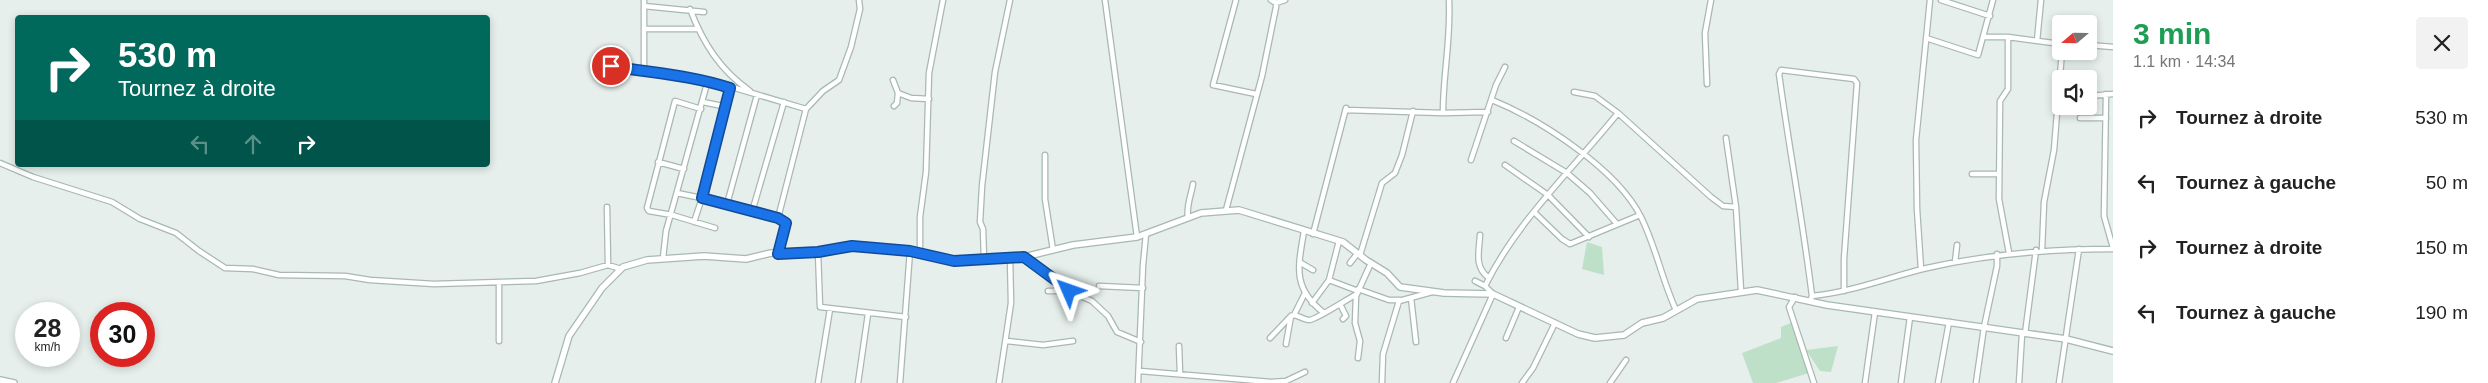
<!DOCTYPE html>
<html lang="fr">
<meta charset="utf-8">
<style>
:root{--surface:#fff;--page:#f2f2f2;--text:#222;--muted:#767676}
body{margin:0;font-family:Helvetica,sans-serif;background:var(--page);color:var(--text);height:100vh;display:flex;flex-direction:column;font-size:19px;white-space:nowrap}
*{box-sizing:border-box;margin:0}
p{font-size:16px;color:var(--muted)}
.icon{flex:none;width:28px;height:28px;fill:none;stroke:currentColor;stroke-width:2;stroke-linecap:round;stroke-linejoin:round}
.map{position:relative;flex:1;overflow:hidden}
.sheet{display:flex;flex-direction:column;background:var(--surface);width:375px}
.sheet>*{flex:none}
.guide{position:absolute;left:15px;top:15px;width:475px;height:152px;border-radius:5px;box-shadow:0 2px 8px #0003;background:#00695c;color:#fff;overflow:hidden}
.needle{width:32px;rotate:250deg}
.fabs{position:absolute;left:2052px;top:15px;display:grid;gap:10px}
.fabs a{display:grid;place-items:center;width:45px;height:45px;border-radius:5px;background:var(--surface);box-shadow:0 2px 8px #0003;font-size:25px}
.speed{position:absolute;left:15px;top:302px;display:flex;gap:10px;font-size:25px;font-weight:700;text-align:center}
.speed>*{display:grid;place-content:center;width:65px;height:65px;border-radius:50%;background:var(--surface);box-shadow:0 2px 8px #0003;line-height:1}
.speed small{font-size:12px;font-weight:400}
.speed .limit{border:8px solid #d22;background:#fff;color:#111}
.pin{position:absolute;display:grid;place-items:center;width:42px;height:42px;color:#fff;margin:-21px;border:2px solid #fff;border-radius:50%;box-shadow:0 1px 5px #0007}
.me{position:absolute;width:55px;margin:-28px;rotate:313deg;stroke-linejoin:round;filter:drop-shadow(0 0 4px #0008)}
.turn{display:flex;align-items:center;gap:18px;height:105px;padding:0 20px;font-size:22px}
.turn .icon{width:65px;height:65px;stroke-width:2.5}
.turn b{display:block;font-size:35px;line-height:42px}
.lanes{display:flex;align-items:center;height:48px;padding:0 20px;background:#0003;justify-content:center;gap:25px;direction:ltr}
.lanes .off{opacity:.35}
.round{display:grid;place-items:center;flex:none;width:52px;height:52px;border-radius:5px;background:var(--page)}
.headline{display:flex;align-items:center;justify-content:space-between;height:85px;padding:0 20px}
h1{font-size:30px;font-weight:700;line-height:38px;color:#1e9e55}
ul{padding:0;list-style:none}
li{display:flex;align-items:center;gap:15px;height:65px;padding:0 20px}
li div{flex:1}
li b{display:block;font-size:19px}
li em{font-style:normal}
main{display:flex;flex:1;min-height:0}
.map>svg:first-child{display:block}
</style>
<main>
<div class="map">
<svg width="2113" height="383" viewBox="0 0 2113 383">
<rect width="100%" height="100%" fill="#e6efeb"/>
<path fill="#bfe0c8" d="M1587,242L1602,247L1604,275L1582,269Z
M1791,323L1809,373L1776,383H1753L1742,353L1781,338V327Z
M1838,346L1831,372L1820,371L1806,350Z"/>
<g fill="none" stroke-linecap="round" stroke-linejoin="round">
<g stroke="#a8b8b2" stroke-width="7">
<path id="minor" d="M1105,0L1137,237
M1236,0L1213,85L1256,94
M1941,0L1990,16
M1276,3L1285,0
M644,6L704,12
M690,9C703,43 720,70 750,91
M644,29H697
M1984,37H2008L2061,44
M2008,37V89L2000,101L1999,199L2009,253
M1926,38L1978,55L1993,0
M2037,41L2041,0
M2089,45L2113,47
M611,66L708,80L806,109L778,218
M644,71V0
M893,80L898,93L911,98L929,99
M1707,84L1705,33L1711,0
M1574,92L1595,96L1618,113L1711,197L1723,206L1736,207L1741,291
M2106,94L2104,216L2113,248
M2089,96L2113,94
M1492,100C1541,120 1617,169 1641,217C1656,247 1662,280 1676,310
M703,102L727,107
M894,106L897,103L898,93
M701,109L675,101L647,208L649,211L672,215L715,228
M806,109L823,91L839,80L851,47L860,9L859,0
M1346,110L1443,113L1488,112
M1443,113C1443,74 1451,40 1449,0
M2080,118H2106
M1726,138L1736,207
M1514,141L1567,173L1590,193L1617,224
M1045,155V199L1053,250
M1471,160L1496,85L1505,67
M658,162L684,169
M0,163L33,177L112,202L140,219L176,233L199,251L225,268L253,269L279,275L345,276L370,280L434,284L536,281L580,273L608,265L621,269
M1505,165L1548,195L1589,237
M1972,174H1999
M677,193L711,200L784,221L786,223L778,253
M727,204L757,95
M607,207L608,265
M1226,210L1262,76L1276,7V3L1271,0
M752,212L784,102
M1535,213L1562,239L1570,244L1640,215
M1188,218C1186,206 1191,196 1193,184
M694,222L702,198L730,88
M1304,231C1298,267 1292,288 1324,313
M1313,234L1346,108
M1480,235C1479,252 1474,267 1489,278
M2042,250L2044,202L2054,150L2062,51
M818,252L820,307L906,317
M920,254V217L926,172L929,73L943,0
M1360,255L1382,183L1395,173L1402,155L1413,111
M1024,257L1059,281L1067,284L1069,291L1092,301L1108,316L1117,332L1141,342
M663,258L666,231L708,80
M984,259L983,229L980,222L982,186L995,72L1010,0
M1955,262L1957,245
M1301,263L1313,270
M1350,263L1357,254
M1921,269L1917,209L1916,140L1930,0
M1329,280L1358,291
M499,282V341
M1099,286L1143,288
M1485,286C1517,221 1573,169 1618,113
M1358,289L1389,300H1400
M1048,291H1069
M1812,296C1803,222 1789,148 1779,74L1781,70L1854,79L1857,83L1844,259V291
M1795,297L1789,307L1814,383
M1411,298L1416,342
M1811,299L1812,296C1852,292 1889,277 1927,268C1989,254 2050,249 2113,249
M1312,303L1329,280L1339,241
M1340,304L1346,316L1343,319
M1294,315C1299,316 1305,320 1309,320C1314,321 1349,298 1357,294
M2025,334L2036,250
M1270,338L1291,316
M1506,338L1519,307
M1007,341L1043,345L1073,341
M1286,344L1291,316L1294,315L1305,293
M1179,346L1180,373
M1358,358L1360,341L1355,323L1356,296L1371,263
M1140,371L1271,382L1286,381L1305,372
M818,383L830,309
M858,383L868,314
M900,383L910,251
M999,383L1011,303L1010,257
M1138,383L1143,265L1146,234
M1382,383L1383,354L1399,301L1432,292
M1453,383L1493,294L1485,286L1475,281
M1522,383L1533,368L1555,323
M1610,383L1626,360
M1865,383L1875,312
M1901,383L1910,317
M1938,383L1949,322
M1976,383L1984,327L1997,266V254
M2019,383L2022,334
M2059,383L2079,249"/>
</g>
<g stroke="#a8b8b2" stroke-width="8">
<path id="tertiary" d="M0,380L14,383
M555,383L569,336L602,288L623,267L647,260L704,256L746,259L771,253L818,252L852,246L910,251L954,261L1024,257L1073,245L1137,237L1201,213L1239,210L1343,242L1366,260L1387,273L1400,287L1444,293L1493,294L1578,334L1595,338L1624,335L1642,323L1663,318L1697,299L1757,290L1827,305L2066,339L2113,351"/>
</g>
<use href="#minor" stroke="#fff" stroke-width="4.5"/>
<use href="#tertiary" stroke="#fff" stroke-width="5.5"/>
</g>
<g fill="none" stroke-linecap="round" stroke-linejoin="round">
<g stroke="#114b97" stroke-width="12">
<path id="route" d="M611,66C651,73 691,75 730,88L702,198L778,218L786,223L778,254L818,252L852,246L910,251L954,261L1024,257L1058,282L1067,284L1069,291"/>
</g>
<use href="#route" stroke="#1a73e8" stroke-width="9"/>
</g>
</svg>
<div class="fabs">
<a><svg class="needle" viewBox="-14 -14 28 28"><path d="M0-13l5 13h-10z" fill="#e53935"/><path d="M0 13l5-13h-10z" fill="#767676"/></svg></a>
<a><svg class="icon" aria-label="sound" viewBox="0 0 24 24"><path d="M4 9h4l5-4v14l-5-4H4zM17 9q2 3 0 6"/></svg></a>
</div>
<div class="speed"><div>28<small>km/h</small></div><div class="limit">30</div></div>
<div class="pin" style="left:611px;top:66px;background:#d93025"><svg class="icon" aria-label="arrive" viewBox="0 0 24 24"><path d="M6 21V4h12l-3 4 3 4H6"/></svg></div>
<svg class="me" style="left:1069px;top:291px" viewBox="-20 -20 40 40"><path d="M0-17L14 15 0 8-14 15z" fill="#1a73e8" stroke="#fff" stroke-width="4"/></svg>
<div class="guide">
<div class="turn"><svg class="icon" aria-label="right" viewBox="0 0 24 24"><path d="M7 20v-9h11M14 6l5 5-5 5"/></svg><div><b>530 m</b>Tournez à droite</div></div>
<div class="lanes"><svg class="icon off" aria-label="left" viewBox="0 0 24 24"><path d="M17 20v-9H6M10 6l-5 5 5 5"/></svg><svg class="icon off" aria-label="ahead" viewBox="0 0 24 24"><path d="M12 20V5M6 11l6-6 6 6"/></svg><svg class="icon" aria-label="right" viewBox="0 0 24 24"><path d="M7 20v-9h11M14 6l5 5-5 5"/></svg></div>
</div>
</div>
<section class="sheet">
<div class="headline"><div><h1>3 min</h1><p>1.1 km · 14:34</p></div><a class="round"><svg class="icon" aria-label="close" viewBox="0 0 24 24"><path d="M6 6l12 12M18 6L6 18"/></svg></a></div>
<ul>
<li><svg class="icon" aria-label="right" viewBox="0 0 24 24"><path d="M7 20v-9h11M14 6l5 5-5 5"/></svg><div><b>Tournez à droite</b></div><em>530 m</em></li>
<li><svg class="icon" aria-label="left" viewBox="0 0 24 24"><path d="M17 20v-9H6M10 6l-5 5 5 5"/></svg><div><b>Tournez à gauche</b></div><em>50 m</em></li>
<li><svg class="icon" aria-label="right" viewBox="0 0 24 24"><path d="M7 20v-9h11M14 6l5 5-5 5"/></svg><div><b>Tournez à droite</b></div><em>150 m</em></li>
<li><svg class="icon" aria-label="left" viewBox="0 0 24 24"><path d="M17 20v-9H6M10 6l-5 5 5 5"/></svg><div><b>Tournez à gauche</b></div><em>190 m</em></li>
</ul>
</section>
</main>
